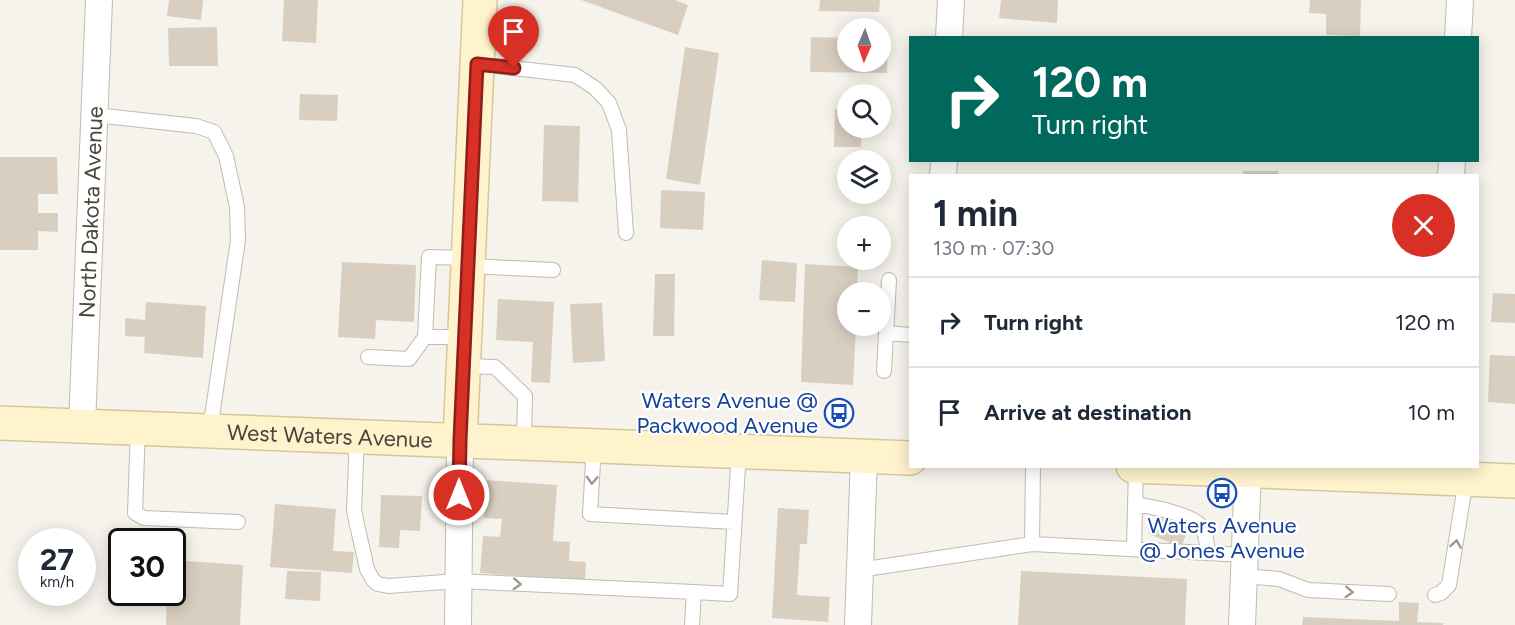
<!DOCTYPE html>
<meta charset="utf-8">
<style>
:root{--surface:#fff;--page:#f2f2f3;--text:#1f2937;--muted:#747a83;--line:#e0e1e3}
body{margin:0;font-family:Figtree,sans-serif;background:var(--page);color:var(--text);height:100vh;display:flex;flex-direction:column;font-size:22px;white-space:nowrap}
*{box-sizing:border-box;margin:0}
p{font-size:20px;color:var(--muted)}
.icon{flex:none;width:33px;height:33px;fill:none;stroke:currentColor;stroke-width:2;stroke-linecap:round;stroke-linejoin:round}
.map{position:relative;flex:1;overflow:hidden}
.panel{position:absolute;left:909px;top:174px;width:570px;height:294px;display:flex;flex-direction:column;background:var(--surface);border-radius:0px;box-shadow:0 3px 15px #0003}
.panel>*{flex:none}
.hud{position:absolute;left:909px;top:36px;width:570px;height:126px;border-radius:0px;box-shadow:0 3px 15px #0003;background:#00695c;color:#fff;overflow:hidden}
.needle{width:39px;rotate:182deg}
.tools{position:absolute;left:837px;top:18px;display:grid;gap:12px}
.tools a{display:grid;place-items:center;width:54px;height:54px;border-radius:50%;background:var(--surface);box-shadow:0 3px 15px #0003;font-size:30px}
.speed{position:absolute;left:18px;top:528px;display:flex;gap:12px;font-size:30px;font-weight:700;text-align:center}
.speed>*{display:grid;place-content:center;width:78px;height:78px;border-radius:50%;background:var(--surface);box-shadow:0 3px 15px #0003;line-height:1}
.speed small{font-size:15px;font-weight:400}
.speed .limit{border:3px solid #111;border-radius:9px;background:#fff;color:#111}
.pin{position:absolute;display:grid;place-items:center;width:51px;height:51px;color:#fff;margin:-62px -26px;border-radius:50% 50% 50% 0;rotate:-45deg;box-shadow:0 0 6px #0007}
.pin .icon{rotate:45deg}
.me{position:absolute;width:66px;margin:-33px;rotate:0deg;stroke-linejoin:round;filter:drop-shadow(0 0 4px #0008)}
.turn{display:flex;align-items:center;gap:21px;height:126px;padding:0 24px;font-size:27px}
.turn .icon{width:78px;height:78px;stroke-width:2.5}
.turn b{display:block;font-size:42px;line-height:51px}
.round{display:grid;place-items:center;flex:none;width:63px;height:63px;border-radius:32px;background:var(--page)}
.head{display:flex;align-items:center;justify-content:space-between;height:102px;padding:0 24px}
h1{font-size:36px;font-weight:700;line-height:45px}
ul{padding:0;list-style:none}
li{display:flex;align-items:center;gap:18px;height:90px;padding:0 24px;border-top:2px solid var(--line)}
li div{flex:1}
li b{display:block;font-size:22px}
li em{font-style:normal}
.map>svg:first-child{display:block}
</style>
<div class="map">
<svg width="1515" height="625" viewBox="0 0 1515 625">
<rect width="100%" height="100%" fill="#f6f3ec"/>
<path fill="#d8cfc1" d="M169,0H203L201,20L167,16Z
M284,0H318L316,43L282,41Z
M581,0H675L688,5L678,35Z
M820,0H880L879,12L819,11Z
M1001,0H1058L1057,23L999,18Z
M1310,0H1361L1360,36L1326,35V14L1309,13Z
M217,27L218,66H169L168,28Z
M811,37L848,38V62H880V39H888L887,73L810,72Z
M685,47L719,53L700,185L666,179Z
M300,94L338,95L337,121L299,120Z
M835,109H848V128H861V147H834Z
M544,125L580,126L578,202L542,201Z
M0,157H57L58,194H38V213H58V232L38,231V250H0Z
M1243,171H1278V176H1243Z
M661,190L705,192L703,230L660,228Z
M762,260L797,263L795,302L759,300Z
M342,262L416,265L414,322L376,320L375,339L338,337Z
M805,264L858,267L857,292H848V326H856L853,385L801,382Z
M655,274H675L674,336H653Z
M1493,293L1515,294V323L1491,322Z
M498,299L554,302L550,383L531,382L533,342L496,340Z
M146,302L206,306L203,358L144,353L145,337L125,336V318L145,320Z
M602,303L605,361L573,363L570,304Z
M1490,355L1515,356V404L1488,402Z
M487,480L557,485L553,541L570,542L569,561L586,562L585,581L480,573L483,536L500,537L502,519L484,518Z
M381,495L422,496L420,531L400,530L399,548L379,547Z
M275,504L336,509L333,551L354,552L352,573L270,567Z
M778,508L809,510L807,544H800L797,595L830,597L828,622L772,618Z
M1158,512L1190,525L1181,547L1149,534Z
M172,560L243,565L240,625H166L167,592H172Z
M287,571L321,572L320,601L285,599Z
M1021,571L1187,579L1185,625H1018Z
M1399,602L1419,603L1417,622L1443,623V625H1302L1303,617L1399,621Z"/>
<g fill="none" stroke-linecap="round" stroke-linejoin="round">
<g stroke="#c2bbae" stroke-width="16">
<path id="lane" d="M477,64L575,75L595,88L609,103L619,130L626,233
M95,115L196,126L214,132L226,156L237,207L238,240L210,430
M468,266L553,270
M886,333L910,335
M465,337H425L429,257L468,258
M368,357L409,359L425,337
M464,366L495,367L525,396L524,442
M884,371L889,280
M138,427L135,513L144,518L238,522
M357,436L354,511L367,569L373,580L378,584L388,586L459,581L694,592
M594,445L590,514L734,522
M1033,466L1032,544L1245,555
M1135,504C1151,507 1188,513 1200,525C1206,532 1207,544 1208,553
M1134,549L1136,467
M859,570L1032,544
M1244,576L1279,579L1308,590L1389,594
M1435,595L1441,593L1449,585L1466,479
M692,625L694,592L730,594L739,451"/>
</g>
<g stroke="#c2bbae" stroke-width="28">
<g id="street">
<path d="M949,38L951,0"/>
<path d="M1458,38L1460,0"/>
<path d="M943,176L944,160"/>
<path d="M1451,176L1452,160"/>
<path id="s1" d="M82,425L99,0"/>
<path d="M458,625L460,440"/>
<path d="M858,625L864,456"/>
<path d="M1242,625L1248,471"/>
</g>
</g>
<g stroke="#d6c79b" stroke-width="36">
<g id="secondary">
<path id="s2" d="M0,423L910,458"/>
<path d="M460,440L480,0"/>
<path d="M1133,466L1515,481"/>
</g>
</g>
<use href="#lane" stroke="#fff" stroke-width="14"/>
<use href="#street" stroke="#fff" stroke-width="26"/>
<use href="#secondary" stroke="#fff3cd" stroke-width="33"/>
</g>
<defs><path id="oneway-chevron" d="M-2-3.5L2.5 0L-2 3.5" fill="none" stroke-width="1.6" stroke-linecap="round" stroke-linejoin="round" transform="scale(1.5)"/></defs>
<g stroke="#9c9892">
<use href="#oneway-chevron" transform="translate(592 480) rotate(93)"/>
<use href="#oneway-chevron" transform="translate(1456 544) rotate(-81)"/>
<use href="#oneway-chevron" transform="translate(517 584) rotate(3)"/>
<use href="#oneway-chevron" transform="translate(1349 592) rotate(3)"/>
</g>
<g fill="none" stroke-linecap="round" stroke-linejoin="round">
<g stroke="#8d1f18" stroke-width="15">
<path id="route" d="M459,495L460,440L477,64L514,68"/>
</g>
<use href="#route" stroke="#d93025" stroke-width="10"/>
</g>
<defs>
<g id="bus-ring" transform="scale(1.5)"><circle r="9.5" fill="#fff" stroke="#1a4fb4" stroke-width="1.5"/><path d="M-5-6H5V4H4V6H2V4H-2V6H-4V4H-5ZM-3.5-4V0h7V-4ZM-3.5 1.2v1.5H-2V1.2ZM2 1.2v1.5H3.5V1.2Z" fill="#1a4fb4"/></g>
</defs>
<g fill-rule="evenodd">
<use href="#bus-ring" x="839" y="413"/>
<use href="#bus-ring" x="1222" y="493"/>
</g>
<g text-anchor="middle" stroke-width="4.5" stroke-linejoin="round" paint-order="stroke">
<g font-size="22" fill="#4b4439" stroke="#fff">
<text dy="8" stroke="none"><textPath href="#s1" startOffset="213">North Dakota Avenue</textPath></text>
<text dy="8" stroke="none"><textPath href="#s2" startOffset="330">West Waters Avenue</textPath></text>
</g>
<g font-size="22" fill="#164399" stroke="#fff" text-anchor="end">
<text x="818" y="408">Waters Avenue @<tspan x="818" dy="25">Packwood Avenue</tspan></text>
<text x="1222" y="533" text-anchor="middle">Waters Avenue<tspan x="1222" dy="25">@ Jones Avenue</tspan></text>
</g>
</g>
</svg>
<div class="tools">
<a><svg class="needle" viewBox="-14 -14 28 28"><path d="M0-13l5 13h-10z" fill="#e53935"/><path d="M0 13l5-13h-10z" fill="#747a83"/></svg></a>
<a><svg class="icon" aria-label="search" viewBox="0 0 24 24"><circle cx="10" cy="10" r="6"/><path d="M15 15l6 6"/></svg></a>
<a><svg class="icon" aria-label="layers" viewBox="0 0 24 24"><path d="M12 4l9 5-9 5-9-5zM3 14l9 5 9-5"/></svg></a>
<a>+</a>
<a>−</a>
</div>
<div class="speed"><div>27<small>km/h</small></div><div class="limit">30</div></div>
<div class="pin" style="left:514px;top:68px;background:#d93025"><svg class="icon" aria-label="arrive" viewBox="0 0 24 24"><path d="M6 21V4h12l-3 4 3 4H6"/></svg></div>
<svg class="me" style="left:459px;top:495px" viewBox="-20 -20 40 40"><circle r="17" fill="#d93025" stroke="#fff" stroke-width="3"/><path d="M0-11L8 9 0 5-8 9z" fill="#fff"/></svg>
<div class="hud">
<div class="turn"><svg class="icon" aria-label="right" viewBox="0 0 24 24"><path d="M7 20v-9h11M14 6l5 5-5 5"/></svg><div><b>120 m</b>Turn right</div></div>
</div>
<section class="panel">
<div class="head"><div><h1>1 min</h1><p>130 m · 07:30</p></div><a class="round" style="background:#d93025;color:#fff"><svg class="icon" aria-label="close" viewBox="0 0 24 24"><path d="M6 6l12 12M18 6L6 18"/></svg></a></div>
<ul>
<li><svg class="icon" aria-label="right" viewBox="0 0 24 24"><path d="M7 20v-9h11M14 6l5 5-5 5"/></svg><div><b>Turn right</b></div><em>120 m</em></li>
<li><svg class="icon" aria-label="arrive" viewBox="0 0 24 24"><path d="M6 21V4h12l-3 4 3 4H6"/></svg><div><b>Arrive at destination</b></div><em>10 m</em></li>
</ul>
</section>
</div>
